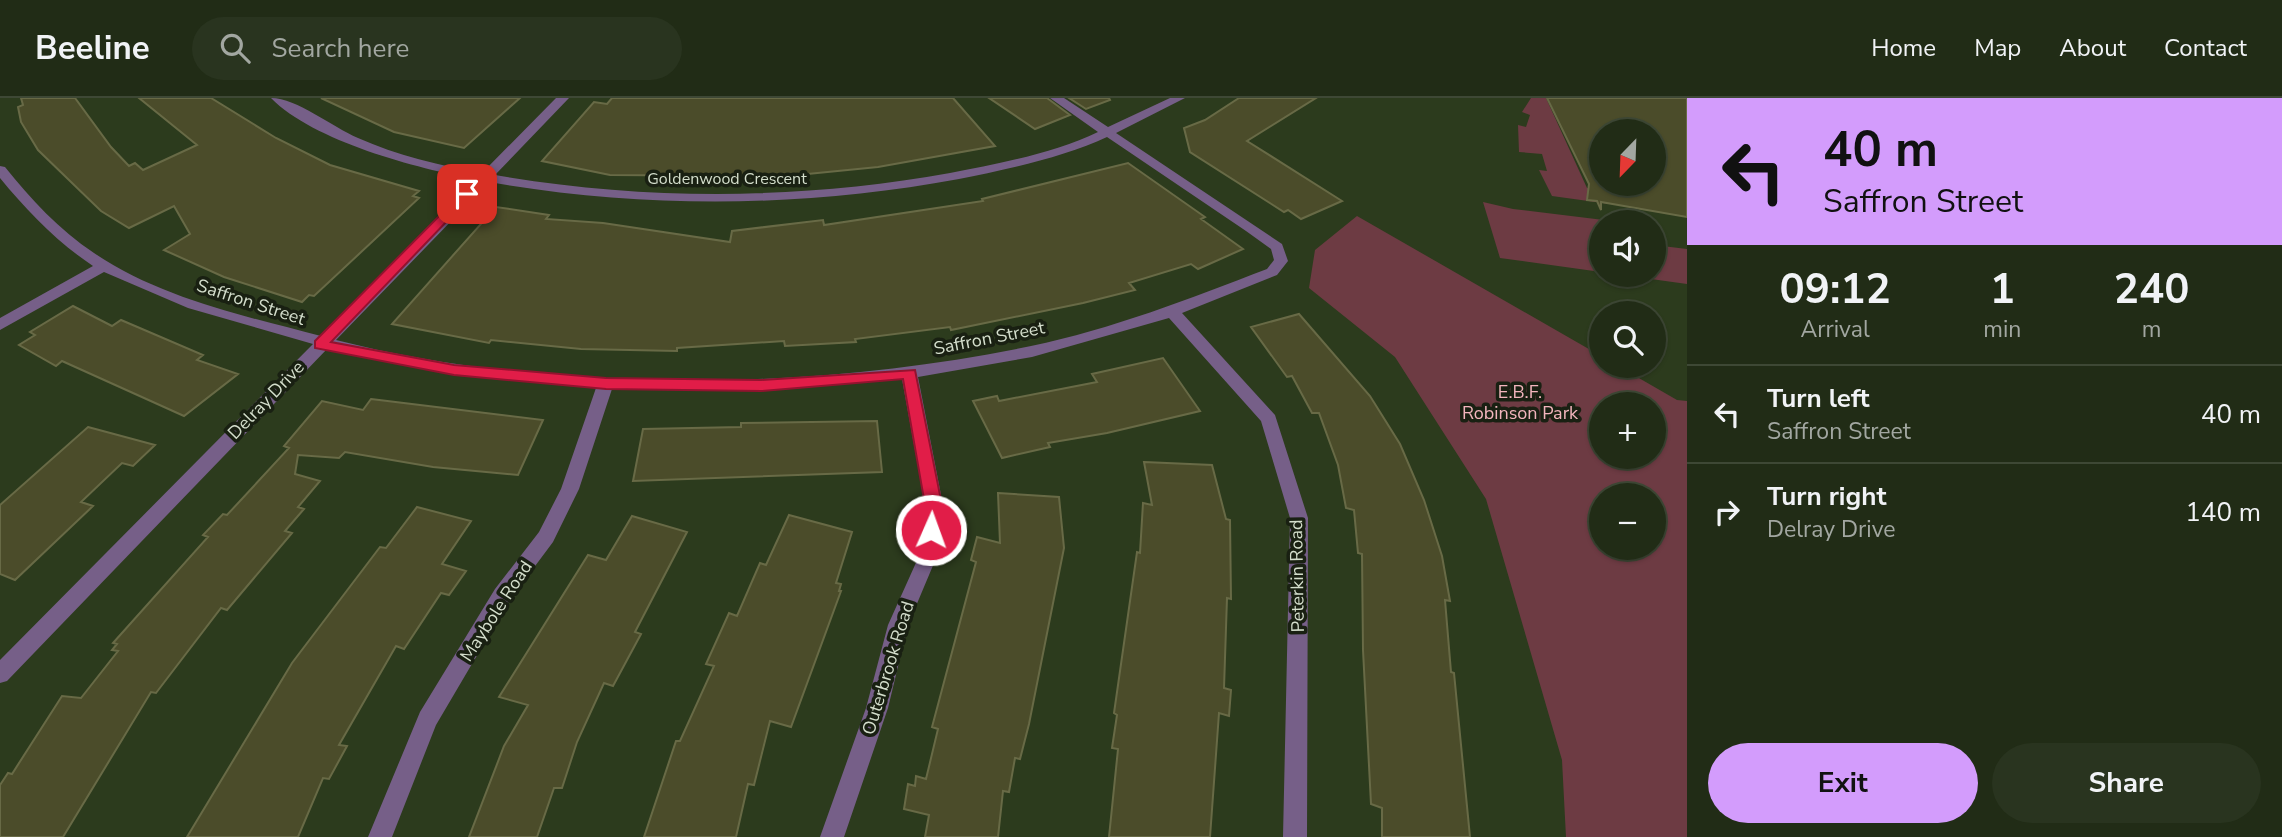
<!DOCTYPE html>
<meta charset="utf-8">
<style>
:root{--surface:#212c16;--page:#29341f;--text:#f1f3f6;--muted:#a2a7a1;--line:#3e4835;--accent:#d39cfc}
body{margin:0;font-family:"Nunito Sans",sans-serif;background:var(--page);color:var(--text);height:100vh;display:flex;flex-direction:column;font-size:26px;white-space:nowrap}
*{box-sizing:border-box;margin:0}
p{font-size:23px;color:var(--muted)}
.icon{flex:none;width:38px;height:38px;fill:none;stroke:currentColor;stroke-width:2;stroke-linecap:round;stroke-linejoin:round}
.map{position:relative;flex:1;overflow:hidden}
.panel{display:flex;flex-direction:column;background:var(--surface);width:595px}
.panel>*{flex:none}
.guide{background:#d39cfc;color:#111;overflow:hidden}
.needle{width:46px;rotate:203deg}
.fabs{position:absolute;left:1589px;top:21px;display:grid;gap:14px}
.fabs a{display:grid;place-items:center;width:77px;height:77px;border-radius:50%;background:var(--surface);box-shadow:0 2px 5px #0004,0 0 0 2px var(--line);font-size:35px}
.pin{position:absolute;display:grid;place-items:center;width:60px;height:60px;color:#fff;margin:-30px;border-radius:14px;box-shadow:0 4px 10px #0006}
.me{position:absolute;width:77px;margin:-38px;rotate:2deg;stroke-linejoin:round;filter:drop-shadow(0 0 5px #0008)}
.turn{display:flex;align-items:center;gap:24px;height:147px;padding:0 21px;font-size:32px}
.turn .icon{width:91px;height:91px;stroke-width:2.5}
.turn b{display:block;font-size:49px;line-height:60px}
.eta{display:flex;justify-content:space-evenly;align-items:center;height:119px;text-align:center}
.eta b{font-size:42px;font-weight:700;line-height:49px}
.action{display:flex;gap:14px;margin-top:auto;padding:14px 21px}
.action a{flex:1;height:80px;border-radius:42px;background:var(--accent);color:#111;font-size:28px;font-weight:700;line-height:80px;text-align:center}
.action a+a{background:var(--page);color:var(--text)}
ul{padding:0;list-style:none}
li{display:flex;align-items:center;gap:21px;height:98px;padding:0 21px;border-top:2px solid var(--line)}
li div{flex:1}
li b{display:block;font-size:26px}
li em{font-style:normal}
header{display:flex;align-items:center;gap:42px;box-sizing:border-box;height:98px;padding:0 35px;background:var(--surface);border-bottom:2px solid var(--line)}
header strong{font-size:33px}
nav{display:flex;gap:38px;margin-inline-start:auto;font-size:24px}
.search{width:490px;height:63px;background:var(--page);display:flex;align-items:center;gap:18px;box-sizing:border-box;padding:0 24px;border-radius:38px;color:var(--muted);font-size:26px}
main{display:flex;flex:1;min-height:0}
.map>svg:first-child{display:block}
</style>
<header>
<strong>Beeline</strong>
<div class="search"><svg class="icon" aria-label="search" viewBox="0 0 24 24"><circle cx="10" cy="10" r="6"/><path d="M15 15l6 6"/></svg>Search here</div>
<nav><a>Home</a><a>Map</a><a>About</a><a>Contact</a></nav>
</header>
<main>
<div class="map">
<svg width="1687" height="739" viewBox="0 0 1687 739">
<rect width="100%" height="100%" fill="#2c3b1d"/>
<path fill="#6d3b43" fill-rule="evenodd" d="M1531,0H1546L1587,90L1604,92L1610,106L1552,98L1539,72L1547,73L1542,56L1519,54L1518,27L1526,29L1530,17L1522,14Z
M1483,104L1513,111L1620,124H1601V174L1500,160Z
M1357,118L1601,258V268H1618L1677,302L1687,303V739H1566L1562,662L1486,401L1395,259L1309,190L1315,152ZM1601,306H1654V359H1601ZM1654,397V450H1601V397Z
M1654,147L1687,151V186L1622,177H1654Z"/>
<path fill="#4b4c2a" stroke="#686a46" stroke-width="2" fill-rule="evenodd" d="M21,0H75L111,49L129,68L135,65L143,72L197,47L139,0H211L276,40L330,67L419,93L413,98L419,100L314,198L309,197L302,204L224,179L164,152L190,136L174,108L129,130L101,113L38,52L21,24L18,9L23,7Z
M321,0H520L464,50L394,34Z
M612,0H953L995,48L878,69L758,81V78L610,77L542,63L594,4L607,6Z
M989,0H1047L1070,17L1035,31Z
M1069,0H1109L1110,2L1086,11Z
M1239,0H1316L1247,43L1342,103L1301,121L1288,112L1284,114L1190,54L1184,30L1205,22Z
M1547,0H1687V119L1601,104V112L1597,103L1587,102L1589,86ZM1601,33H1654V86H1601Z
M1128,65L1205,119L1201,121L1243,151L1198,171L1191,166L1129,185L1135,192L1083,205L951,232L950,229L855,241L856,244L785,248L784,243L677,250V253L581,251L491,242L489,245L392,226L496,109L549,117L546,121L603,125L730,144L732,133L823,122L824,127L983,103L982,101Z
M73,208L112,228L121,222L203,257L197,262L238,276L184,318L62,263L56,268L19,247L35,237L30,234Z
M1299,216L1370,298L1400,346L1424,402L1442,458L1450,503L1445,502L1451,574L1454,575L1470,739H1382V710L1371,706L1363,552L1362,456L1358,455L1354,412L1346,410L1338,367L1319,315H1312L1292,278L1287,279L1251,229Z
M1163,260L1200,313L1107,335L1048,345L1050,349L1002,360L973,303L997,298L999,303L1097,284L1092,276Z
M371,301L543,322L518,377L433,369L345,354L339,360L298,357L295,376L320,383L298,409L304,411L285,433L292,435L227,512L221,510L156,595L151,594L63,739H0V687L8,675L12,676L62,598L81,600L118,553L112,552L117,546L113,545L208,439L203,437L223,416L227,417L289,350L284,348L322,303L363,312Z
M877,323L882,374L633,383L643,331L741,329V325Z
M88,329L155,347L133,368L122,365L81,404L93,408L15,482L0,476V407Z
M1144,364L1212,367L1226,421L1230,422L1231,501L1227,500L1224,590L1231,592L1229,618L1219,615L1210,739H1109L1118,651L1112,650L1117,617L1114,615L1137,454L1140,455L1143,405L1152,407Z
M998,395L1059,399L1064,450L1029,626L1020,661L1015,660L1009,694L1003,693L998,739H925L929,717L904,711L908,686L915,688L916,678L926,681L938,631L932,629L976,464L971,462L977,439L1000,445Z
M417,409L471,423L442,466L466,473L449,497L441,495L404,551L396,548L339,647L347,648L329,681L323,680L298,739H187L292,565L380,449L386,450Z
M789,417L852,434L836,485L841,486L839,493H841L791,629L770,623L754,687L748,686L736,739H644L676,643H680L714,568L706,566L729,515L737,518L760,465L766,467Z
M632,418L687,434L635,534L641,536L613,588L604,585L577,644L562,690H554L537,739H469L504,648L528,607L499,599L588,457L606,462Z"/>
<g fill="none" stroke-linecap="round" stroke-linejoin="round">
<path fill="#765f88" fill-rule="evenodd" d="M271,0C297,0 332,29 358,40C396,57 441,68 482,75L556,0H569L495,77C646,103 800,102 950,75C997,66 1055,55 1098,34L1050,0H1064L1108,29L1170,0H1185L1116,35L1282,146L1288,163L1277,177L1182,215L1275,317L1308,420L1307,739H1283L1290,420L1261,323L1169,220L1032,259L918,279L943,407L937,458L908,527L888,610L844,739H820L866,610L888,527L919,458L925,407L902,281L765,293L612,291L579,391L553,444L509,503L436,627L392,739H368L420,614L495,491L539,434L561,391L596,290C506,283 416,273 328,250L7,583L0,585V562L313,246L188,210L104,174L0,232V220L93,168C57,144 27,113 0,80V68L5,69C31,101 59,132 94,155C160,200 245,218 321,238L476,81C418,71 313,43 271,0ZM1107,39L1246,133L1271,151L1274,162L1267,171C1189,201 1112,231 1031,248C815,293 551,297 336,242L489,84C645,111 802,110 959,81C1004,72 1065,59 1107,39Z"/>
</g>
<path fill="#e11d48" stroke="#92132f" stroke-width="2" d="M463,94L473,96L331,244L454,267L606,280L761,282L915,272L942,407L937,437H925L923,432L925,407L903,281L761,293L606,291L454,277L315,250V243Z"/>
<g text-anchor="middle" stroke-width="7" stroke-linejoin="round" paint-order="stroke">
<g font-size="16" fill="#d4decc" stroke="#192012">
<text x="727" y="86">Goldenwood Crescent</text>
</g>
<g font-size="18" fill="#d4decc" stroke="#192012">
<text transform="translate(251 204) rotate(18)" y="6">Saffron Street</text>
<text transform="translate(989 240) rotate(-11)" y="6">Saffron Street</text>
<text transform="translate(266 302) rotate(-46)" y="6">Delray Drive</text>
<text transform="translate(1297 478) rotate(-91)" y="6">Peterkin Road</text>
<text transform="translate(496 513) rotate(-57)" y="6">Maybole Road</text>
<text transform="translate(888 570) rotate(-73)" y="6">Outerbrook Road</text>
</g>
<g font-size="18" fill="#f3b5bd" stroke="#192012">
<text x="1520" y="300">E.B.F.<tspan x="1520" dy="21">Robinson Park</tspan></text>
</g>
</g>
</svg>
<div class="fabs">
<a><svg class="needle" viewBox="-14 -14 28 28"><path d="M0-13l5 13h-10z" fill="#e53935"/><path d="M0 13l5-13h-10z" fill="#a2a7a1"/></svg></a>
<a><svg class="icon" aria-label="sound" viewBox="0 0 24 24"><path d="M4 9h4l5-4v14l-5-4H4zM17 9q2 3 0 6"/></svg></a>
<a><svg class="icon" aria-label="search" viewBox="0 0 24 24"><circle cx="10" cy="10" r="6"/><path d="M15 15l6 6"/></svg></a>
<a>+</a>
<a>−</a>
</div>
<div class="pin" style="left:467px;top:96px;background:#d93025"><svg class="icon" aria-label="arrive" viewBox="0 0 24 24"><path d="M6 21V4h12l-3 4 3 4H6"/></svg></div>
<svg class="me" style="left:931px;top:432px" viewBox="-20 -20 40 40"><circle r="17" fill="#e11d48" stroke="#fff" stroke-width="3"/><path d="M0-11L8 9 0 5-8 9z" fill="#fff"/></svg>
</div>
<section class="panel">
<div class="guide">
<div class="turn"><svg class="icon" aria-label="left" viewBox="0 0 24 24"><path d="M17 20v-9H6M10 6l-5 5 5 5"/></svg><div><b>40 m</b>Saffron Street</div></div>
</div>
<div class="eta">
<div><b>09:12</b><p>Arrival</p></div>
<div><b>1</b><p>min</p></div>
<div><b>240</b><p>m</p></div>
</div>
<ul>
<li><svg class="icon" aria-label="left" viewBox="0 0 24 24"><path d="M17 20v-9H6M10 6l-5 5 5 5"/></svg><div><b>Turn left</b><p>Saffron Street</p></div><em>40 m</em></li>
<li><svg class="icon" aria-label="right" viewBox="0 0 24 24"><path d="M7 20v-9h11M14 6l5 5-5 5"/></svg><div><b>Turn right</b><p>Delray Drive</p></div><em>140 m</em></li>
</ul>
<div class="action"><a>Exit</a><a>Share</a></div>
</section>
</main>
